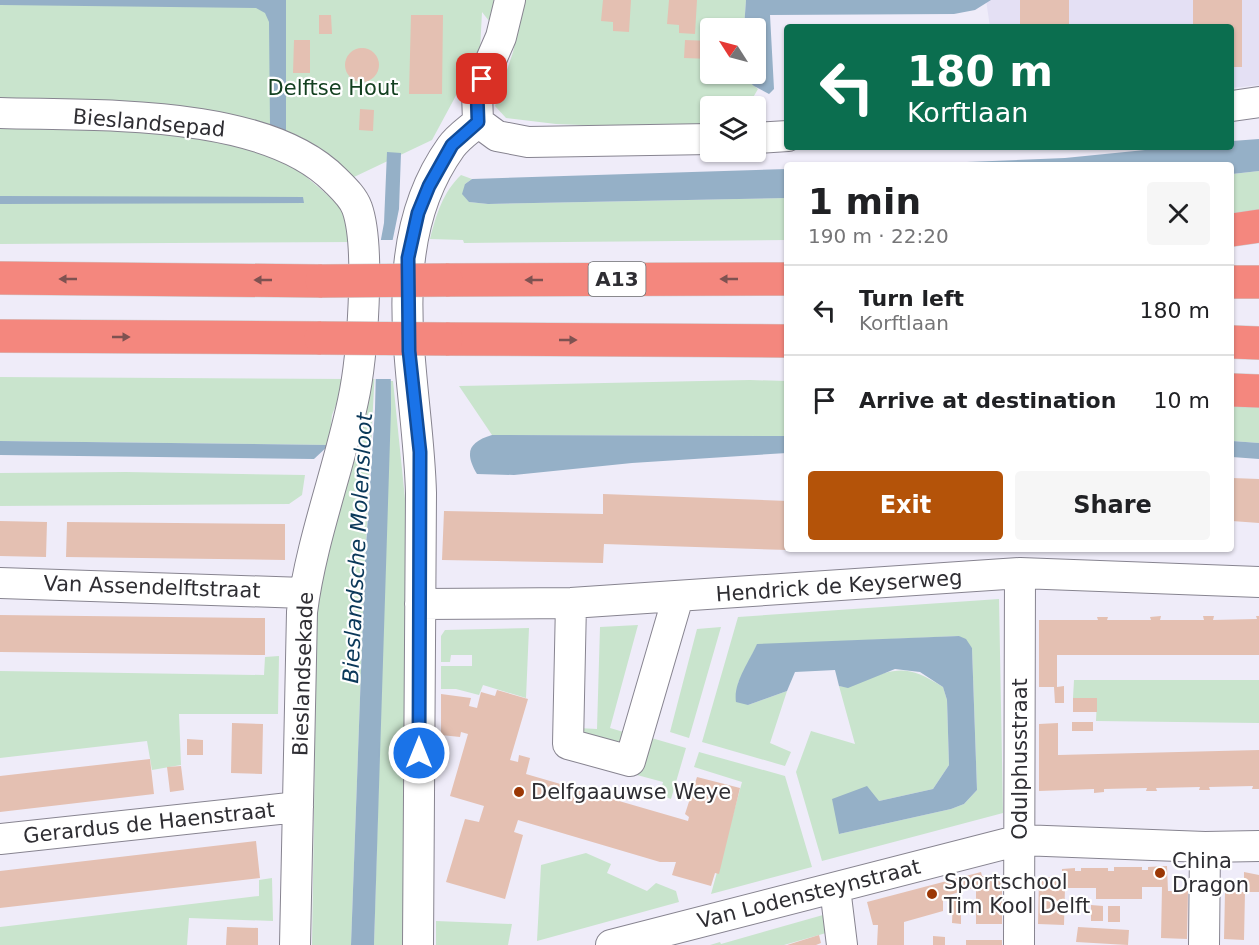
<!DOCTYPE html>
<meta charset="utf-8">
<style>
:root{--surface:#fff;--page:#f6f6f6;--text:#202124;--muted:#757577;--line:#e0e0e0;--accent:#b45309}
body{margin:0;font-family:"DejaVu Sans",sans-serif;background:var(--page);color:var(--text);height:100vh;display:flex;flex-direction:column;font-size:22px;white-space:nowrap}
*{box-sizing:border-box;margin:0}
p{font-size:20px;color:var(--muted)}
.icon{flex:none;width:33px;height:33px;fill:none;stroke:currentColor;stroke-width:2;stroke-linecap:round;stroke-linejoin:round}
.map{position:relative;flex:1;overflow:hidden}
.drawer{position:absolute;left:784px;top:162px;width:450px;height:390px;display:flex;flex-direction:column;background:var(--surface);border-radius:6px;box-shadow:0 2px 4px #0004}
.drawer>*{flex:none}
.guide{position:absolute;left:784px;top:24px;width:450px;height:126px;border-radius:6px;box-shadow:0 2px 4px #0004;background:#0b6e4f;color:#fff;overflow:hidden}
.needle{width:39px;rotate:306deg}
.fabs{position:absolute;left:700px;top:18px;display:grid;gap:12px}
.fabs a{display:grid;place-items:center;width:66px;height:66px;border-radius:6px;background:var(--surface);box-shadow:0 2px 4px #0004;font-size:30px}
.pin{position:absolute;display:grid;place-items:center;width:51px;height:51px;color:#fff;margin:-26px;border-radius:12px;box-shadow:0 3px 9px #0006}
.me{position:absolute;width:66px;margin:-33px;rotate:0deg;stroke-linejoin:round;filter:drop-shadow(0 0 4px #0008)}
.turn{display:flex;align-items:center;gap:21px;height:126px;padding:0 24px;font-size:27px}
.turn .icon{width:78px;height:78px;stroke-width:2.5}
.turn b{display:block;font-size:42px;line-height:51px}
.round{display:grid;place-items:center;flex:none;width:63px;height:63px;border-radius:6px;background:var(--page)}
.head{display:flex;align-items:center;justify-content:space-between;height:102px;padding:0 24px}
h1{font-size:36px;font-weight:800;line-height:45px}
.primary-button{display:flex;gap:12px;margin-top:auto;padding:12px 24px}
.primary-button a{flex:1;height:69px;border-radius:6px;background:var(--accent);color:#fff;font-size:24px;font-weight:800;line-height:69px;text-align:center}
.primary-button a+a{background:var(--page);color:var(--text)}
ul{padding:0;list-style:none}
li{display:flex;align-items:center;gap:18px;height:90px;padding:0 24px;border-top:2px solid var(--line)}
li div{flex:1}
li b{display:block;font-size:22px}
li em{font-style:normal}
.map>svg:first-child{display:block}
</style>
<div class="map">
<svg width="1259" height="945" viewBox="0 0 1259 945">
<rect width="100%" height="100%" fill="#efecf9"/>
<path fill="#e4e0f4" d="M986,0H1259V85L1232,88V27H990Z"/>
<path fill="#c9e4cd" d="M0,0H494L489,21L482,12L480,51L432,140L354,177L303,174C321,190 356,214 354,242L0,244Z
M525,0H746L744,28H711V74H740L758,89L748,106H711V125L631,127L556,124L506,118L495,106L513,52Z
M1259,171V218L1232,220V174Z
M461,175L472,179L465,184L469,202L488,204L787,198V240L464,243L463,240L430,239C436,215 443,192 461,175Z
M378,311L365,561L351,945H312L317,608Z
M0,377L346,379L332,415L329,445L0,441Z
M750,380L787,381V436L492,435L459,386Z
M390,381H393L408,528L405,945H374Z
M1232,397L1259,400V443L1232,441Z
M126,472L305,475L302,495L289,504L0,506V473Z
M999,599L1003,813L822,861L796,772L811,731L855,744L839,686C849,688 853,685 862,681C899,666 910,666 943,687L947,700L949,765L933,789L879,801L839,834L951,809L964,804L977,790L972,648L959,636L757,645L738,683L748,705L787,691L770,743L791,752L785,766L702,742L738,617Z
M638,625L610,728L627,733C620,746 609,743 595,743L578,728L597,729L600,627Z
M721,627L689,738L670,732L697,629Z
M529,628L526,698L483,685L479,695L456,689H441V666H472V655H451L450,662H441V636L445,630Z
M279,656L278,714H179L181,765L152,770L147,741L0,758V671L264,675L265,657Z
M1074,680H1259V723L1096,721L1097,698H1073Z
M648,737L686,748L671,799L660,795L663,782L637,775Z
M699,752L785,776L812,867L711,894L742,782L694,767Z
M586,853L611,864L607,873L647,891L656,883L676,891L679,902L537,941L541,865Z
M272,878L273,921L189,918L187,945H0V927L259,896V880Z
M823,915L826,933L784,945H710L720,942L721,944Z
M436,921L512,924L508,945H436Z"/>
<path fill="#95b0c7" d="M0,0H286V136L270,127L269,22L265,13L256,8L0,5Z
M746,0H991L975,10L954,14L770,15L774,89L769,94L754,86L740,74H756V28H744Z
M1259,139V171L1232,174V165H890L1065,158L1175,147H1232V141Z
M387,152L401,153L399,209L390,253L391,409L374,945H351L365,561L375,409L379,250L384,223Z
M787,169V198L488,204L469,202L462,194L465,184L472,179Z
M0,196L303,197L304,203L0,204Z
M492,435L787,436V453L632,463L514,475L477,474C464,452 469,442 492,435Z
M0,441L329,445L314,459L0,455Z
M1232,441L1259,443V459L1232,457Z
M959,636L966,639L972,648L977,790L964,804L951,809L839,834L832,799L867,786L879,801L933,789L949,765L947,700L943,687L920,672L895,669L848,688L839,686L835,670L795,672L787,691L748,705L736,702C733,683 749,662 757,644Z"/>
<path fill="#efecf9" d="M378,240H396L393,253V379H373Z"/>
<path fill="#e4c0b2" d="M603,0H631L629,32L613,31V22L601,21Z
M669,0H697L695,34L679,33V25L667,24Z
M1020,0H1069V27H1020Z
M1193,0H1242V67H1232V27H1193Z
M319,15H331L332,34H319Z
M411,15H443L442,94H409Z
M294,40H310V73H293Z
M685,40L711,41V59L684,58Z
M345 65a17 17 0 1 1 34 0a17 17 0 1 1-34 0Z
M360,109L374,110L373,131L359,130Z
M1232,478L1259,479V523L1232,521Z
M603,494L788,501V550L604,544L603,563L442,560L444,511L603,514Z
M0,521L47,522L46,557L0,556Z
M67,522L285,524V560L66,557Z
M0,615L265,618V655L0,652Z
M1161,616L1160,620H1204L1203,616H1214L1213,620L1257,619L1256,616H1259V655H1057V687L1064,686V703H1055L1054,687H1039V620H1098L1097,617H1108L1107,620H1151L1150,617Z
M497,690L528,699L510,760L518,762L519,755L530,758L526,774L688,821L689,817L685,814L697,777L740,788L719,874L715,873L711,886L672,875L676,862H660L518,820L514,832L523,835L505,899L446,882L465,819L479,822L484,806L450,796L468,734L461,732L460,737L441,735V694L471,698L469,706L477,708L481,692L495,696Z
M1073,698H1097V712H1073Z
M1072,722H1093V731H1072Z
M232,723L263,724L262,774L231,773Z
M1058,723V755L1259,750V789H1252L1253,786L1209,787L1210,790H1199L1200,787L1156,788L1157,791H1146L1147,788L1104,789V792L1094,793V789L1039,791V724Z
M187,739L203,740V755H187Z
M150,759L154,794L0,812V776Z
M181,766L184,790L170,792L167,767Z
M256,841L260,878L0,908V871Z
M1167,866L1168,891H1188L1187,939L1161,938L1162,887H1142V899H1096V888H1065L1064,925L1038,924L1039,877H1062V869L1075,868V871H1081V868H1108V871H1114V867H1142V870H1148V867Z
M981,872L982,876H1002V924H976V887L943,897V911L904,922V945H877L878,925H873L867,902Z
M1244,872L1259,875V892H1244Z
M1225,892H1245L1244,940L1224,939Z
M953,900H961V924L952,923Z
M1091,905L1103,906V921H1091Z
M1108,906H1120V922H1108Z
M227,927L258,928V945H226Z
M1078,927L1129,930L1128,945L1076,942Z
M819,935L821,943L816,945H787Z
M933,936L945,937V945H933Z
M966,940H1002V945H966Z"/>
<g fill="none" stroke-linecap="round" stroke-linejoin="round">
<g stroke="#878490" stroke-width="32">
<path id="minor" d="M1232,106L1259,102
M0,113C95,116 264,108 335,180C343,188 353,197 357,208C371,247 362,360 353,401C338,472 311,541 302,612L295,945
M478,122L497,136L528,142L711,139
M478,122L477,92L501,37L510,0
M756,138L788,136
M0,583L304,593
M571,603L568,744L630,761L678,597
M420,604L571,603L1020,573L1259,582
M0,839L298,807
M835,888L842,945
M418,945L421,493C418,378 378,249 451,147C458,137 469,130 478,122
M611,945L1020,840L1205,847L1259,846
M1019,945L1020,573
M1204,945L1205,847"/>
</g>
<g stroke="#cdcdce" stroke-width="34">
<path id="highway" d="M1232,230L1259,226
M0,278L322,281
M446,280L788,279
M1232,282H1259
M0,336L321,338
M446,339L788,341
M1232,342L1259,343
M1232,390L1259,391"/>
</g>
<use href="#minor" stroke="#fff" stroke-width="30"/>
<use href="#highway" stroke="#f4877e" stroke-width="33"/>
<g stroke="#cdcdce" stroke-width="34" stroke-linecap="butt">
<path id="highway-bridge" d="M322,281L446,280
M321,338L446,339"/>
</g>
<use href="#highway-bridge" stroke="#f4877e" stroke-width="33"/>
</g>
<defs><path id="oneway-solid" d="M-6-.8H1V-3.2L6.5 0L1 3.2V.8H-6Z" transform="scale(1.5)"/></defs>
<g fill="#7e5251">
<use href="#oneway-solid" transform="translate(68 279) rotate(-180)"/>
<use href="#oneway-solid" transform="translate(729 279) rotate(180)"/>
<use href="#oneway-solid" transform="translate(263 280) rotate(-180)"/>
<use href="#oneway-solid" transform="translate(534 280) rotate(180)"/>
<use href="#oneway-solid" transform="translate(121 337)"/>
<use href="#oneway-solid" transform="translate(568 340)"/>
</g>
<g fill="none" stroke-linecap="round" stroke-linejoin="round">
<g stroke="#114b97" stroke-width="15">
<path id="route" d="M419,753L420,452L409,351L408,258L418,213L429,186L452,145L478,122L477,92L482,79"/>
</g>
<use href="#route" stroke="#1a73e8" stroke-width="10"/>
</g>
<g fill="#9b3705" stroke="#fff" stroke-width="2">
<circle cx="519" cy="792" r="6"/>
<circle cx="1160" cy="873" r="6"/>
<circle cx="932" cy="894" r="6"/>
</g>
<g text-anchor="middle" stroke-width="4.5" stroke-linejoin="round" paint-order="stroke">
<rect fill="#fff" stroke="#6d6d70" stroke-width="1.5" x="588.5" y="262" width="57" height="34" rx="4.5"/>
<g font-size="20" font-weight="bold" fill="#2f2e33">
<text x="617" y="286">A13</text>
</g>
<g font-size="21" fill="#134020" stroke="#fff">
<text x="333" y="95">Delftse Hout</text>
</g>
<g font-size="21" fill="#2f2e33" stroke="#fff">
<text transform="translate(149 123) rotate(5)" y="7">Bieslandsepad</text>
<text transform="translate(839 586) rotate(-4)" y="7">Hendrick de Keyserweg</text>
<text transform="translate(152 587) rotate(2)" y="7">Van Assendelftstraat</text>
<text transform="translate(303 674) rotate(-88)" y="7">Bieslandsekade</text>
<text transform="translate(1020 759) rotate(-90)" y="7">Odulphusstraat</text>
<text transform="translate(149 823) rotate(-6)" y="7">Gerardus de Haenstraat</text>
<text transform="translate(809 894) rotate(-14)" y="7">Van Lodensteynstraat</text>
</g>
<g font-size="21" fill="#2f2e33" stroke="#fff" text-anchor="start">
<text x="531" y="799">Delfgaauwse Weye</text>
<text x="1172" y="868">China<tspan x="1172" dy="24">Dragon</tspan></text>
<text x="944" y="889">Sportschool<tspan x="944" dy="24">Tim Kool Delft</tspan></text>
</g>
<g font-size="22" font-style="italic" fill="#0a3859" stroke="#fff">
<text transform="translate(357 548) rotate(-87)" y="8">Bieslandsche Molensloot</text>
</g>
</g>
</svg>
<div class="fabs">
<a><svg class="needle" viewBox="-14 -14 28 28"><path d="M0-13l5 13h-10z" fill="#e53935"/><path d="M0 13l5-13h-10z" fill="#757577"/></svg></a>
<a><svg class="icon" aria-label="layers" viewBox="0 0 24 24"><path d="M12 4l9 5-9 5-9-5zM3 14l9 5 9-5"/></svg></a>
</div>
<div class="pin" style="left:482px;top:79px;background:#d93025"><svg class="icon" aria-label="arrive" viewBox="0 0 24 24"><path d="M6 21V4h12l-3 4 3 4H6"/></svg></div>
<svg class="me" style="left:419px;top:753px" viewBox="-20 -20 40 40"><circle r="17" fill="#1a73e8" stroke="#fff" stroke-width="3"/><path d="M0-11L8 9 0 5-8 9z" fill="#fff"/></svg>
<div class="guide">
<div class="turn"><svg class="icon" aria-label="left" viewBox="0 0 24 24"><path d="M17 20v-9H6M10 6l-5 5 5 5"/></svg><div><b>180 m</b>Korftlaan</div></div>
</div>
<section class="drawer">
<div class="head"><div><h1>1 min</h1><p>190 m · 22:20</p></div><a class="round"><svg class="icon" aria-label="close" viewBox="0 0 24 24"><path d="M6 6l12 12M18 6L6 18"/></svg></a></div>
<ul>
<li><svg class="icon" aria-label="left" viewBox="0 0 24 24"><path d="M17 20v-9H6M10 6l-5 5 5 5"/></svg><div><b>Turn left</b><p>Korftlaan</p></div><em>180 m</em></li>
<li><svg class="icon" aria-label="arrive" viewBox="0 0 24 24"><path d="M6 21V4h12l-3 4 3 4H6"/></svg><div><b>Arrive at destination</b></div><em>10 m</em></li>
</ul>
<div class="primary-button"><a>Exit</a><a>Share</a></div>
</section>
</div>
